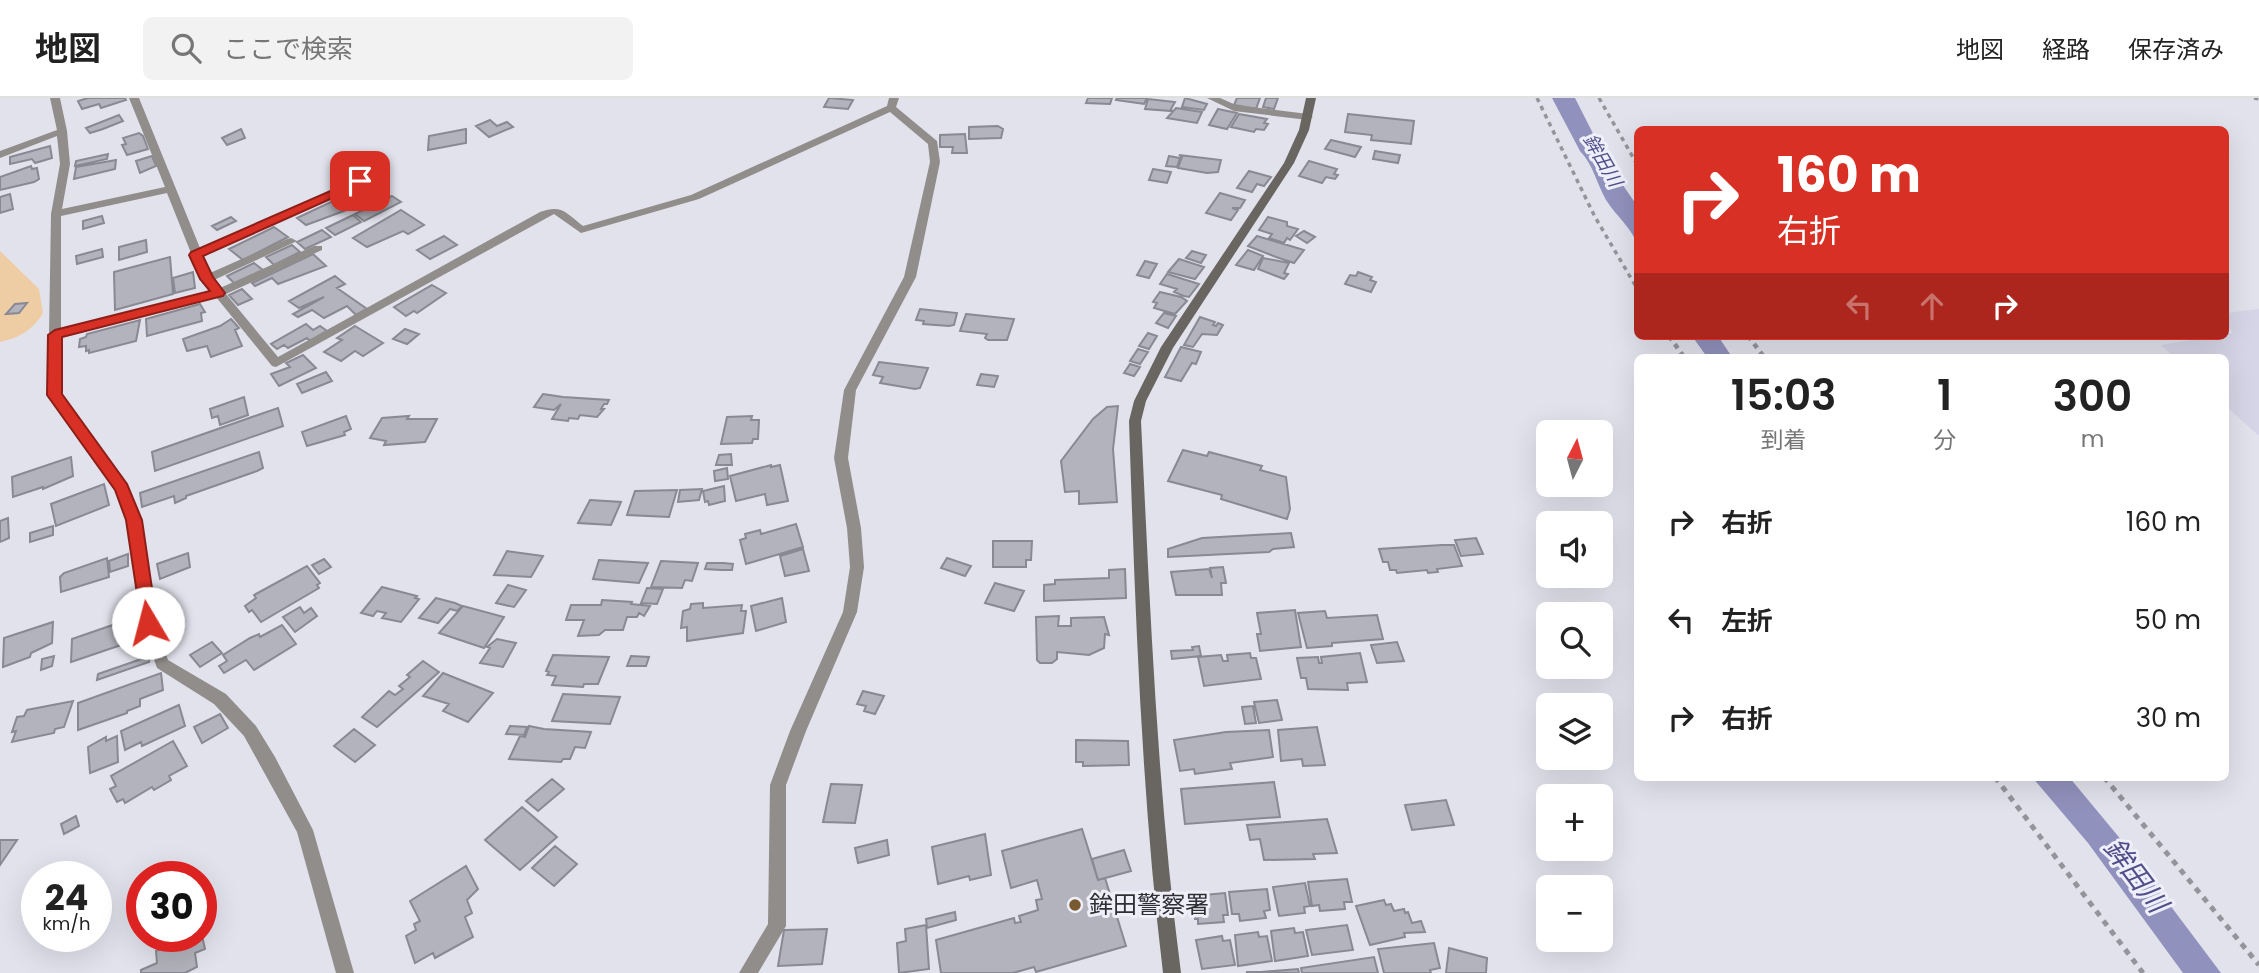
<!DOCTYPE html>
<html lang="ja">
<meta charset="utf-8">
<style>
:root{--surface:#fff;--page:#f2f2f2;--text:#222;--muted:#767676;--line:#e0e0e0}
body{margin:0;font-family:Poppins,"Noto Sans JP",sans-serif;background:var(--page);color:var(--text);height:100vh;display:flex;flex-direction:column;font-size:26px;white-space:nowrap}
*{box-sizing:border-box;margin:0}
p{font-size:23px;color:var(--muted)}
.icon{flex:none;width:38px;height:38px;fill:none;stroke:currentColor;stroke-width:2;stroke-linecap:round;stroke-linejoin:round}
.map{position:relative;flex:1;overflow:hidden}
.side{position:absolute;left:1634px;top:256px;width:595px;height:427px;display:flex;flex-direction:column;background:var(--surface);border-radius:10px;box-shadow:0 7px 28px #0002}
.side>*{flex:none}
.banner{position:absolute;left:1634px;top:28px;width:595px;height:214px;border-radius:10px;box-shadow:0 7px 28px #0002;background:#d93025;color:#fff;overflow:hidden}
.needle{width:46px;rotate:6deg}
.fabs{position:absolute;left:1536px;top:322px;display:grid;gap:14px}
.fabs a{display:grid;place-items:center;width:77px;height:77px;border-radius:10px;background:var(--surface);box-shadow:0 7px 28px #0002;font-size:35px}
.speed{position:absolute;left:21px;top:763px;display:flex;gap:14px;font-size:35px;font-weight:700;text-align:center}
.speed>*{display:grid;place-content:center;width:91px;height:91px;border-radius:50%;background:var(--surface);box-shadow:0 7px 28px #0002;line-height:1}
.speed small{font-size:18px;font-weight:400}
.speed .limit{border:10px solid #d22;background:#fff;color:#111}
.pin{position:absolute;display:grid;place-items:center;width:60px;height:60px;color:#fff;margin:-30px;border-radius:14px;box-shadow:0 4px 10px #0006}
.me{position:absolute;width:77px;margin:-38px;rotate:352deg;stroke-linejoin:round;filter:drop-shadow(0 0 5px #0008)}
.turn{display:flex;align-items:center;gap:24px;height:147px;padding:0 28px;font-size:32px}
.turn .icon{width:91px;height:91px;stroke-width:2.5}
.turn b{display:block;font-size:49px;line-height:60px}
.lanes{display:flex;align-items:center;height:66px;padding:0 28px;background:#0003;justify-content:center;gap:35px;direction:ltr}
.lanes .off{opacity:.35}
.eta{display:flex;justify-content:space-evenly;align-items:center;height:119px;text-align:center}
.eta b{font-size:42px;font-weight:600;line-height:49px}
ul{padding:0;list-style:none}
li{display:flex;align-items:center;gap:21px;height:98px;padding:0 28px}
li div{flex:1}
li b{display:block;font-size:26px}
li em{font-style:normal}
header{display:flex;align-items:center;gap:42px;box-sizing:border-box;height:98px;padding:0 35px;background:var(--surface);border-bottom:2px solid var(--line)}
header strong{font-size:33px}
nav{display:flex;gap:38px;margin-inline-start:auto;font-size:24px}
.search{width:490px;height:63px;background:var(--page);display:flex;align-items:center;gap:18px;box-sizing:border-box;padding:0 24px;border-radius:10px;color:var(--muted);font-size:26px}
.map>svg:first-child{display:block}
</style>
<header>
<strong>地図</strong>
<div class="search"><svg class="icon" aria-label="search" viewBox="0 0 24 24"><circle cx="10" cy="10" r="6"/><path d="M15 15l6 6"/></svg>ここで検索</div>
<nav><a>地図</a><a>経路</a><a>保存済み</a></nav>
</header>
<div class="map">
<svg width="2259" height="875" viewBox="0 0 2259 875">
<rect width="100%" height="100%" fill="#e2e2ed"/>
<path fill="#d5d5e7" d="M2259,211V338L2226,308V259H2174L2161,247L2233,235L2226,226V215Z"/>
<path fill="#eecda4" d="M0,153L39,191L43,215C33,232 19,240 0,244Z"/>
<path fill="#9191bd" d="M1552,0H1575L1609,67L1638,109V148C1632,130 1616,118 1606,102C1597,86 1593,66 1580,53Z
M1692,238H1718L1732,259H1707Z
M2032,679H2069L2118,738L2221,875H2183L2088,745Z"/>
<path fill="#b3b3bd" stroke="#898993" stroke-width="2" d="M88,0H125L126,2L101,10L99,6L82,11L78,3Z
M829,0H830L853,2L848,11L824,9Z
M1088,0H1112L1110,6L1086,5Z
M1117,0H1147L1144,6L1116,2Z
M1185,0L1207,6L1204,12L1182,9Z
M1237,0H1260L1256,11L1234,7Z
M1266,0H1278L1274,11L1263,9Z
M1148,1L1175,4L1171,11L1172,13L1145,11Z
M1176,10L1202,14L1197,25L1167,20Z
M1218,11L1237,15L1227,31L1209,27Z
M1239,16L1267,21L1264,25L1268,26L1264,32L1256,31L1254,34L1231,29Z
M1348,16L1414,23L1411,46L1371,42L1372,37L1345,34Z
M119,17L123,23L103,31L90,35L86,30Z
M490,22L497,28L507,24L513,29L489,39L476,28Z
M998,28L1003,31L1001,40L969,41V29Z
M241,31L245,40L227,47L222,40Z
M466,31V45L428,52L429,38Z
M139,35L143,38L148,51L127,57L122,47L126,46L123,40Z
M965,36L967,55H952L953,49H940V37Z
M1331,42L1361,49L1355,59L1325,51Z
M50,48L52,60L35,65L32,61L10,66V59Z
M1375,53L1400,57L1398,65L1373,61Z
M108,56L107,61L75,68L76,63Z
M1179,57L1221,62L1218,74L1207,75L1178,70L1182,59Z
M152,58L156,68L140,75L136,63Z
M1169,58L1180,60L1177,69L1166,68Z
M116,62L115,71L74,81L76,69Z
M1309,63L1337,71L1334,76L1338,77L1335,81L1326,79L1322,85L1299,78Z
M31,68L32,71L37,70L39,81L34,84L0,92V79Z
M1153,71L1171,74L1167,85L1149,82Z
M1249,73L1271,79L1264,88L1257,86L1252,94L1237,90Z
M360,89L366,94L350,101L345,96Z
M1220,95L1245,102L1240,110H1232L1238,112L1231,122L1206,115Z
M10,96L13,111L0,115V99Z
M392,98L401,104L364,123L355,116Z
M331,104L344,113L306,127L297,120Z
M401,112L424,127L408,136L403,133L367,149L353,140Z
M353,117L361,124L335,137L326,130Z
M102,118L104,125L83,131V123Z
M231,119L236,123L217,132L212,128Z
M1268,119L1287,124V128L1298,131L1290,142L1287,140L1284,145L1269,140L1272,136L1259,132Z
M274,129L288,139L243,162L229,151Z
M322,132L331,139L305,151L297,144Z
M1304,133L1315,139L1307,145L1296,138Z
M444,138L457,147L430,161L417,152Z
M1257,138L1304,152L1294,165L1276,159L1248,148Z
M146,142L147,154L119,162V149Z
M292,147L300,154L274,167L266,159Z
M102,151L103,159L77,166L76,158Z
M1248,152L1263,158L1254,172L1236,167Z
M1192,153L1206,157L1201,165L1186,160Z
M313,156L326,168L278,186L272,180L255,188L252,185Z
M170,159L173,196L115,212L114,174Z
M1263,160L1289,165L1284,175L1288,176L1284,181L1258,171Z
M1179,161L1204,169L1195,181L1168,174Z
M1145,163L1157,166L1149,180L1137,177Z
M254,165L263,172L235,186L227,178Z
M193,174L195,190L175,195L173,180Z
M1358,174L1372,179L1370,182L1376,184L1371,194L1345,186L1350,177L1356,178Z
M1167,176L1199,186L1189,199L1184,198L1174,194L1177,191L1160,186Z
M335,178L345,186L337,190L367,211L356,217L347,208L324,220L312,212L298,219L293,216L324,199L299,210L289,203Z
M432,187L446,195L417,215L414,213L406,218L394,209Z
M242,191L252,201L238,207L229,197Z
M1160,194L1181,199L1187,203L1175,216L1154,210L1157,205L1153,204Z
M27,205L19,215L6,216L15,206Z
M200,206L205,214L201,215L202,223L147,238L146,221Z
M920,211L957,215L954,227L949,228L923,226L924,223L916,222Z
M1164,215L1176,218L1168,230L1156,225Z
M966,216L1014,221L1007,242H988L985,240L987,236L960,233Z
M1200,219L1215,224L1213,227L1216,228L1218,225L1223,227L1217,237L1202,236L1193,249L1184,247Z
M231,221L239,230L235,232L242,248L211,259L207,248L187,253L183,241L220,228Z
M140,222L136,243L89,255V252L86,253V248L79,249L80,241L86,239L87,236Z
M306,226L313,232L320,228L327,233L310,243L307,240L288,250L284,247L277,251L271,246Z
M355,228L383,245L363,258L355,253L341,263L324,254L342,242L337,240Z
M405,231L419,236L407,246L393,241Z
M1148,235L1157,238L1149,251L1139,248Z
M1181,249L1201,254L1196,266L1192,265L1181,283L1165,279Z
M1138,251L1148,254L1140,266L1130,263Z
M303,257L316,270L279,288L271,276L290,269L286,265Z
M879,264L928,270L920,290L915,291L880,285L883,279L873,277Z
M1130,266L1140,269L1134,278L1124,275Z
M326,274L332,283L302,295L297,286Z
M981,276L998,278L994,289L977,287Z
M543,296L563,299L609,302L607,306H604L601,311H604L597,319L580,317L578,321L569,320L568,323L552,321L561,306L554,312L534,309Z
M244,299L248,317L220,327L218,318L212,320L210,311Z
M1118,308L1113,351L1117,404L1079,406V393L1065,394L1061,363L1093,321L1107,309Z
M278,310L283,328L155,373L152,354Z
M346,318L351,331L344,334L345,337L307,348L302,334Z
M409,318L407,321H437L425,344L384,347L386,343L370,340L382,320Z
M752,318L751,322H759L758,341H753L752,345L721,346L727,319Z
M1183,352L1207,358L1209,354L1262,368L1260,372L1286,379L1290,411L1287,421L1221,401L1222,397L1168,383Z
M259,354L263,370L257,373L186,398V400L175,405L174,398L142,409L140,395Z
M731,356L732,367H716L719,357Z
M71,359L73,378L43,391V389L13,399L12,379Z
M771,367V369L780,367L788,403L767,407L765,396L736,403L730,378Z
M727,370L728,381L715,383L714,373Z
M104,386L109,407L56,428L51,406Z
M724,388L725,403L709,407L708,403L705,404L703,393Z
M702,391L699,402L678,404L680,392Z
M677,392L669,419L627,417L635,393Z
M590,402L621,404L611,427L578,425Z
M8,420L9,440L0,444V423Z
M796,426L803,449L746,466L740,442L746,440L745,436L760,432L761,436Z
M53,428V437L30,444V435Z
M1291,435L1294,449L1273,451L1269,454L1168,459V451L1202,440Z
M1476,440L1483,456L1461,458L1455,442Z
M993,443H1032L1031,462H1026V469H993Z
M1442,447H1454L1462,468L1437,471L1438,474L1428,475L1427,472L1397,475L1396,472H1390L1388,464H1383L1379,451Z
M803,451L809,473L785,478L780,458Z
M507,453L543,458L531,479L494,477Z
M188,455L190,469L160,481L157,466Z
M128,456V468L110,474L109,463Z
M107,460L109,479L61,494L60,479L64,475Z
M947,460L971,468L965,478L941,470Z
M324,461L331,469L319,476L312,467Z
M599,462L648,465L639,485L593,481Z
M661,463L698,465L692,483L685,482L682,490L651,489Z
M707,465H723L733,466L732,472H721L705,471Z
M307,468L320,485L317,487L319,490L261,524L252,512L249,514L245,508L256,500L254,497Z
M1223,469L1226,485H1221L1222,497H1176L1171,474L1209,471L1212,480L1210,470Z
M1125,471L1126,500L1044,503V487L1055,486V482L1109,480V472Z
M995,485L1024,493L1014,513L985,505Z
M508,487L526,492L514,509L496,505Z
M382,489L417,498L415,500L419,501L401,524L382,520L386,515L377,513L373,518L361,515Z
M647,490L663,491L657,506L641,505Z
M436,500L455,505L462,508L457,513L450,511L438,525L419,520Z
M782,500L786,524L756,533L751,508Z
M602,502L632,504L631,506L650,508L644,518L639,515L637,519H627L623,532H605L599,537L578,538L584,522H566L571,507H601Z
M703,505V510L742,507L741,513H746L743,535L687,543V529L681,530L683,513L690,511L691,506Z
M463,508L504,519L484,550L439,535Z
M300,509L304,515L311,510L317,518L295,534L283,519Z
M1295,512L1301,549L1260,553L1257,536H1261L1257,515Z
M1325,513L1327,520L1377,517L1383,541L1332,545V548L1307,550L1298,515Z
M1059,518L1058,528H1071V520L1104,519L1109,537L1105,536L1104,550L1089,557L1057,554V561L1052,565H1040L1037,562L1036,519Z
M130,521V544L71,564L72,541Z
M53,524L52,545L31,555L30,559L3,569L4,540Z
M282,527L296,546L254,572L246,562L224,575L219,568L227,563L223,557L250,540L259,536L260,539Z
M497,541L516,545L503,569L480,565L490,550L487,549Z
M212,544L222,555L200,569L190,557Z
M1397,544L1404,563L1377,565L1371,547Z
M1199,548L1201,558L1172,561L1171,553L1193,552L1192,549Z
M1250,555L1251,560H1256L1261,581L1204,588L1198,559L1221,557L1223,563H1228L1227,557Z
M1360,555L1367,584L1347,585L1348,592L1308,591L1306,580H1301L1297,560L1318,559L1319,565H1322L1321,559Z
M553,557L609,559L598,586H584L583,589L552,587L556,578L547,577L549,574L546,573Z
M54,558L52,568L41,572L42,561Z
M150,558L149,564L97,582L98,576Z
M631,558L649,559L646,568H627Z
M423,563L439,574L377,629L362,619L389,593L395,597L403,591L399,588L410,579L407,577Z
M161,575L163,592L140,601V608L127,613V615L78,632V605Z
M443,575L493,595L468,624L443,613L449,606L423,598Z
M863,593L884,598L875,616L864,613L866,608L857,606Z
M563,596L620,599L610,626L552,623Z
M1277,602L1282,622L1259,625L1254,604Z
M73,603L64,629L55,631L54,635L12,644L16,633L12,634L17,619L24,618L27,612Z
M179,607L185,628L142,648L141,644L125,652L121,633Z
M1253,608L1256,625L1245,626L1242,609Z
M220,616L228,630L202,645L194,629Z
M510,628L527,629L524,637L506,636Z
M529,628L544,631L591,634L585,650L575,649L570,661H563L561,664L509,661L520,638L525,639Z
M1317,629L1325,667L1303,668L1302,661L1281,663L1278,632Z
M354,631L375,647L355,664L334,648Z
M1269,632L1273,659L1230,665L1232,671L1195,676L1194,671L1180,673L1174,642L1226,634Z
M117,638L118,664L90,675L88,649L106,639V643Z
M1076,642L1128,643L1129,667L1083,668V664H1076Z
M173,643L187,668L169,678L171,682L154,692L152,689L125,705L123,701L117,704L110,691L116,688L111,678Z
M552,681L564,691L538,713L526,703Z
M1274,684L1280,719L1185,726L1181,691Z
M831,686L862,687L855,725L823,724Z
M1446,702L1454,727L1412,732L1405,707Z
M522,709L557,739L520,772L485,742Z
M76,718L79,728L64,736L61,726Z
M1327,721L1337,755L1313,756L1315,761L1264,762L1260,741L1250,742L1247,727Z
M1082,731L1098,782L1105,780L1126,848L1036,874L1034,869L1013,875H941L936,842L1014,820L1015,825L1021,824L1019,818L1038,812L1036,802L1042,801L1037,782L1011,790L1002,753Z
M985,736L991,777L970,782L969,778L938,786L932,749Z
M0,742H17L0,767Z
M887,742L889,757L858,765L855,750Z
M555,748L577,766L554,788L532,770Z
M1124,752L1131,773L1098,782L1092,761Z
M466,768L478,791L467,802L472,815L465,819L473,839L435,860L433,855L415,865L406,838L416,832L414,826L420,823L410,803Z
M1347,781L1352,804H1344L1345,811L1320,813L1319,807L1312,808L1308,784Z
M1305,785L1310,808L1304,809L1305,815L1279,818L1273,789Z
M1267,791L1270,812L1264,813L1266,820L1240,823L1239,816H1232L1229,794Z
M1225,795L1228,817H1223L1224,824L1198,826V821H1195L1193,798Z
M1384,802L1386,807L1391,806L1394,813L1404,811L1405,815L1408,814L1412,825L1421,823L1425,834L1404,835L1405,839L1370,847L1356,808Z
M955,814L956,822L927,830L926,821Z
M926,827L929,871L899,875L897,845L906,843L905,831Z
M1347,827L1353,852L1312,857L1306,832Z
M1294,830L1295,835L1303,834L1308,858L1275,863L1271,833Z
M827,831L822,866L778,868L784,832Z
M201,833L205,851L195,855L197,869L185,875H141V872L157,865L156,853L190,838H201Z
M1258,834L1259,839L1267,838L1272,863L1238,868L1235,837Z
M1222,838L1223,843L1230,842L1235,867L1202,871L1196,842Z
M1434,845L1440,870L1430,872L1431,875H1384L1378,851Z
M1449,850L1487,860L1486,875H1446Z
M1374,859L1378,875H1302L1301,870Z
M1298,871L1299,875L1246,874H1261Z"/>
<g fill="none" stroke-linecap="round" stroke-linejoin="round">
<path stroke="#94949c" stroke-width="3.5" stroke-dasharray="4.5 4.5" stroke-linecap="butt" d="M1537,0L1595,119L1638,192
M1599,0L1638,68
M2254,0L2259,1"/>
<path stroke="#94949c" stroke-width="4.5" stroke-dasharray="5 5" stroke-linecap="butt" d="M1669,238L1684,259
M1748,238L1764,259"/>
<path stroke="#94949c" stroke-width="5" stroke-dasharray="6 6" stroke-linecap="butt" d="M1995,679L2143,875
M2104,679L2259,867"/>
<path fill="#918d8a" fill-rule="evenodd" d="M50,0H60L67,33L70,66L62,111L165,89L129,0H139L200,150L356,81H364V85L203,158L210,175L287,141L291,140L297,143L214,182L220,190L314,148H322V152L226,196L278,259L540,114C562,106 566,115 583,128L691,97L887,8L889,0H899L896,9L937,43L940,64L916,179L856,292L848,360L861,430L864,469L857,514L806,633L786,687V828L758,875H739L768,826L770,687L790,633L843,514L850,469L847,430L834,360L844,292L904,179L930,64L928,46L890,14L699,101L581,135L554,116L276,269L272,268L216,199L61,240L60,296L127,386L141,422L155,525L168,562L226,596L256,628L275,659L313,732L354,875H336L297,734L244,638L214,606L157,570L141,525L127,422L116,392L48,297L51,116L60,66L57,38L0,60V53L57,32ZM167,95L191,155L189,157C198,166 202,182 211,193L61,232V118Z
M1207,0H1220L1236,7L1308,16L1313,19L1308,22L1234,13Z"/>
<path fill="#696560" fill-rule="evenodd" d="M1306,0H1316L1309,32L1294,65L1173,250L1146,303L1141,323C1150,507 1157,692 1181,875H1163C1141,692 1135,507 1129,323L1134,303L1161,249L1284,65L1299,32Z"/>
</g>
<path fill="#d93025" stroke="#8d1f18" stroke-width="2" d="M360,80L366,83L364,86L203,158L213,179L225,195L223,198L62,239V296L127,386L142,422L157,525L154,529H142L126,422L115,392L47,297L48,237L55,232L210,193L200,181L189,157L191,154Z"/>
<circle fill="#79592f" stroke="#efeffa" stroke-width="2.5" cx="1075" cy="807" r="7"/>
<g text-anchor="middle" stroke-width="6" stroke-linejoin="round" paint-order="stroke">
<g font-size="19" font-style="italic" fill="#514e89" stroke="#efeffa">
<text transform="translate(1603 62) rotate(60)" y="7">鉾田川</text>
</g>
<g font-size="24" fill="#2f2f33" stroke="#efeffa" text-anchor="start">
<text x="1089" y="815">鉾田警察署</text>
</g>
<g font-size="28" font-style="italic" fill="#514e89" stroke="#efeffa">
<text transform="translate(2136 777) rotate(53)" y="10">鉾田川</text>
</g>
</g>
</svg>
<div class="fabs">
<a><svg class="needle" viewBox="-14 -14 28 28"><path d="M0-13l5 13h-10z" fill="#e53935"/><path d="M0 13l5-13h-10z" fill="#767676"/></svg></a>
<a><svg class="icon" aria-label="sound" viewBox="0 0 24 24"><path d="M4 9h4l5-4v14l-5-4H4zM17 9q2 3 0 6"/></svg></a>
<a><svg class="icon" aria-label="search" viewBox="0 0 24 24"><circle cx="10" cy="10" r="6"/><path d="M15 15l6 6"/></svg></a>
<a><svg class="icon" aria-label="layers" viewBox="0 0 24 24"><path d="M12 4l9 5-9 5-9-5zM3 14l9 5 9-5"/></svg></a>
<a>+</a>
<a>−</a>
</div>
<div class="speed"><div>24<small>km/h</small></div><div class="limit">30</div></div>
<div class="pin" style="left:360px;top:83px;background:#d93025"><svg class="icon" aria-label="arrive" viewBox="0 0 24 24"><path d="M6 21V4h12l-3 4 3 4H6"/></svg></div>
<svg class="me" style="left:148px;top:525px" viewBox="-20 -20 40 40"><circle r="19" fill="#fff"/><path d="M0-13L10 11 0 6-10 11z" fill="#d93025"/></svg>
<div class="banner">
<div class="turn"><svg class="icon" aria-label="right" viewBox="0 0 24 24"><path d="M7 20v-9h11M14 6l5 5-5 5"/></svg><div><b>160 m</b>右折</div></div>
<div class="lanes"><svg class="icon off" aria-label="left" viewBox="0 0 24 24"><path d="M17 20v-9H6M10 6l-5 5 5 5"/></svg><svg class="icon off" aria-label="ahead" viewBox="0 0 24 24"><path d="M12 20V5M6 11l6-6 6 6"/></svg><svg class="icon" aria-label="right" viewBox="0 0 24 24"><path d="M7 20v-9h11M14 6l5 5-5 5"/></svg></div>
</div>
<section class="side">
<div class="eta">
<div><b>15:03</b><p>到着</p></div>
<div><b>1</b><p>分</p></div>
<div><b>300</b><p>m</p></div>
</div>
<ul>
<li><svg class="icon" aria-label="right" viewBox="0 0 24 24"><path d="M7 20v-9h11M14 6l5 5-5 5"/></svg><div><b>右折</b></div><em>160 m</em></li>
<li><svg class="icon" aria-label="left" viewBox="0 0 24 24"><path d="M17 20v-9H6M10 6l-5 5 5 5"/></svg><div><b>左折</b></div><em>50 m</em></li>
<li><svg class="icon" aria-label="right" viewBox="0 0 24 24"><path d="M7 20v-9h11M14 6l5 5-5 5"/></svg><div><b>右折</b></div><em>30 m</em></li>
</ul>
</section>
</div>
